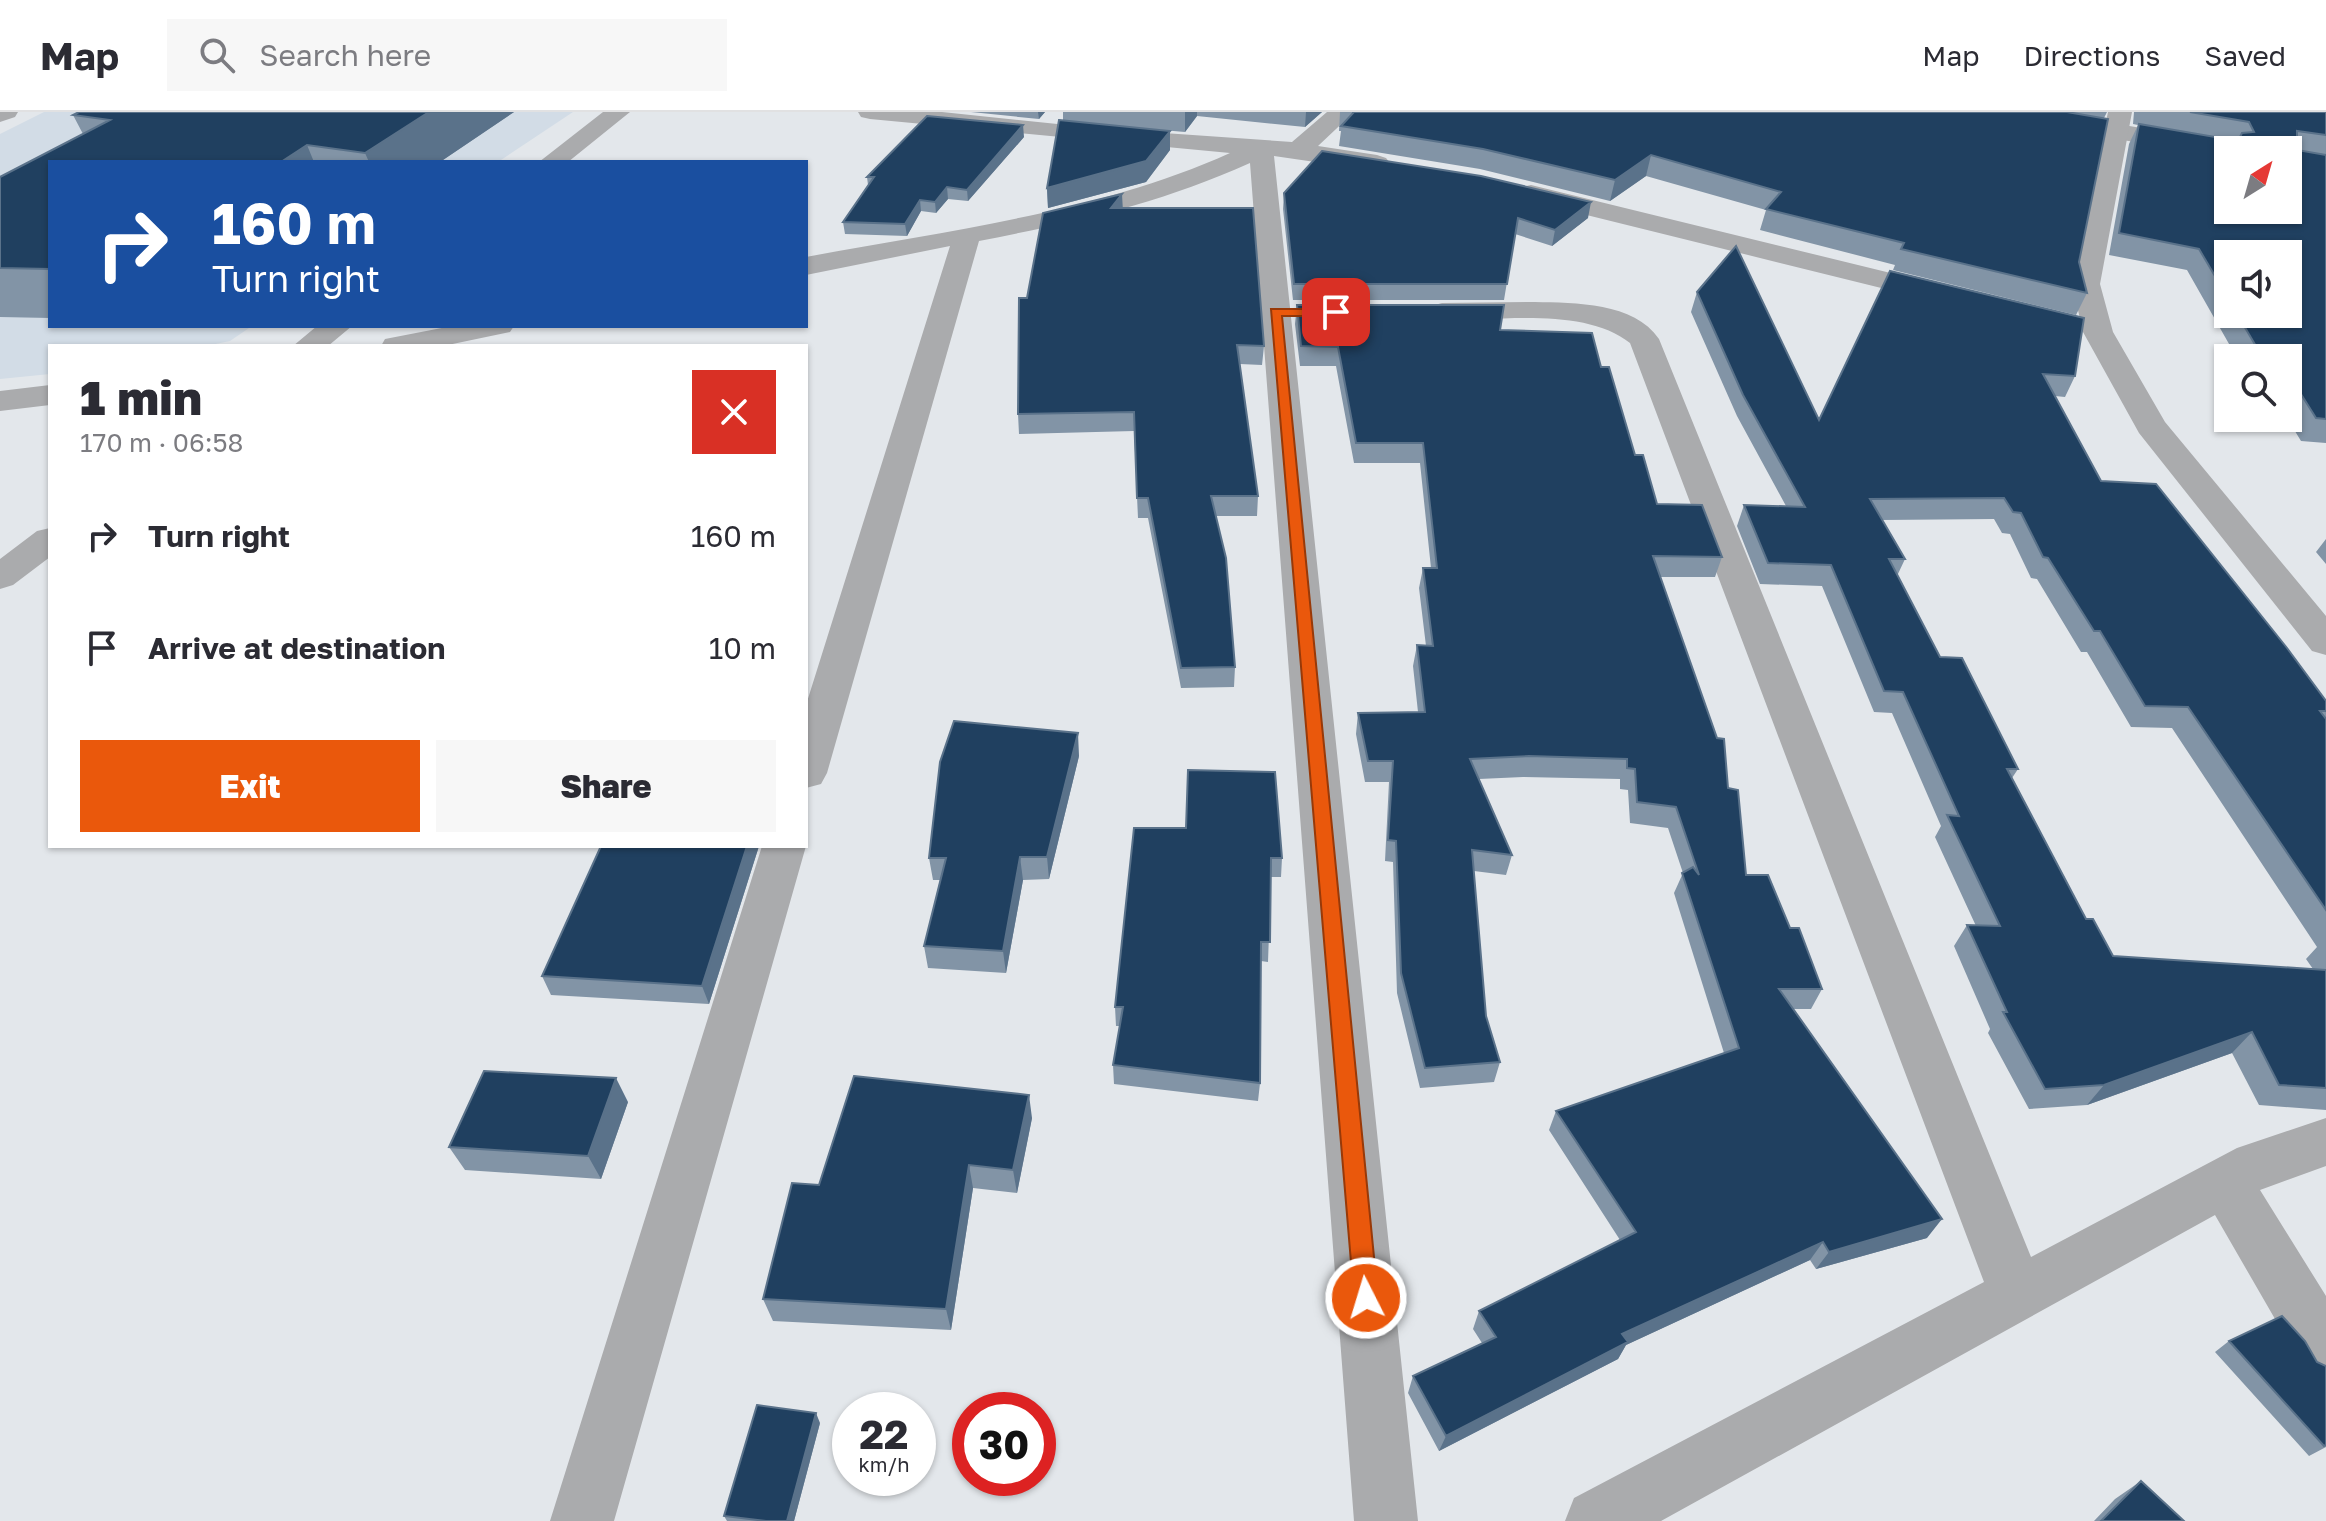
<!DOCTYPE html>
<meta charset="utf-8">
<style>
:root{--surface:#fff;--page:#f7f7f7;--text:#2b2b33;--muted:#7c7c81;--line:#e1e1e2;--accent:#ea580c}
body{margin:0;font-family:"Golos Text",sans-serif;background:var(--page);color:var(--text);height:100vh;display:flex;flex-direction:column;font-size:30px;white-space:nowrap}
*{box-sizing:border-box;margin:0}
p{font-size:26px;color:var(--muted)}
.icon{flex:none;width:44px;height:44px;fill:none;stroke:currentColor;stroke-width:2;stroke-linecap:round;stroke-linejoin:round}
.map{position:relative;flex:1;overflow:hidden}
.side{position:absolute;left:48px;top:232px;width:760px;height:504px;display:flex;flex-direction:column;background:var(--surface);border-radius:0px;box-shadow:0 2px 6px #0004}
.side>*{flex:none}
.top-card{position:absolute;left:48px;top:48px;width:760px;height:168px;border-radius:0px;box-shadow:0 2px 6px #0004;background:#1a4fa0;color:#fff;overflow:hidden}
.needle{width:52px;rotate:37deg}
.fabs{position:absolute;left:2214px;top:24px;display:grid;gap:16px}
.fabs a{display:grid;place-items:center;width:88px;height:88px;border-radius:0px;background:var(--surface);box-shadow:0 2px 6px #0004;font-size:40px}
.speed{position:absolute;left:832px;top:1280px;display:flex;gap:16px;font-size:40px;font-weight:700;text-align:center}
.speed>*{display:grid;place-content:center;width:104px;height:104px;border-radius:50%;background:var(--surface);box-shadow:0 2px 6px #0004;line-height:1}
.speed small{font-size:20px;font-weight:400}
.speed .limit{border:12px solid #d22;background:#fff;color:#111}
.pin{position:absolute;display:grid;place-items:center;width:68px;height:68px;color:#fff;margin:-34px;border-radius:16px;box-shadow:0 4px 12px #0006}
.me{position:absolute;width:88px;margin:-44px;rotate:355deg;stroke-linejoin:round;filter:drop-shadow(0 0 6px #0008)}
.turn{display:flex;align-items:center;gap:28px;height:168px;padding:0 32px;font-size:36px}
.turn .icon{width:104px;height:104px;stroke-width:2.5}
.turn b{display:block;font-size:56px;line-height:68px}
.round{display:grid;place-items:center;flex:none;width:84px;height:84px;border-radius:0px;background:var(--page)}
.overview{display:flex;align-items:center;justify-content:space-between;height:136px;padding:0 32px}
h1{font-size:48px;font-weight:800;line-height:60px}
.cta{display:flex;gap:16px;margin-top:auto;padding:16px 32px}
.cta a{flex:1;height:92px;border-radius:0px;background:var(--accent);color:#fff;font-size:32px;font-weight:800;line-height:92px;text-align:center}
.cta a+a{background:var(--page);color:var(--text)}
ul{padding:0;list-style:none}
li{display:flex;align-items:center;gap:24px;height:112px;padding:0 32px}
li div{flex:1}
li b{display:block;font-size:30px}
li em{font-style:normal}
header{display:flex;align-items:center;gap:48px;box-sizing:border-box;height:112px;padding:0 40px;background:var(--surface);border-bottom:2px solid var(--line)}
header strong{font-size:38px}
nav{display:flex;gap:44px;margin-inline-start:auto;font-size:28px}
.search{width:560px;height:72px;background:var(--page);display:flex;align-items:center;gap:20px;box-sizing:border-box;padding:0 28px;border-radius:0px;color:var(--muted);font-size:30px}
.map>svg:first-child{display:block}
</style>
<header>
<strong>Map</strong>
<div class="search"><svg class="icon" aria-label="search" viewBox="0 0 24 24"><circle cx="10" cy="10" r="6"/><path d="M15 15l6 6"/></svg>Search here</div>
<nav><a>Map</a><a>Directions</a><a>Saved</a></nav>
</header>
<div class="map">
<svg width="2326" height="1409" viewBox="0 0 2326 1409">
<rect width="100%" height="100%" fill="#e3e7eb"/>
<path fill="#d2dce6" d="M44,0H573L498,50H50V214H252L230,229L206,234H50V262L0,267V22Z"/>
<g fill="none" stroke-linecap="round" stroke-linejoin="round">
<path fill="#aaabad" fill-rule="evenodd" d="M0,0H18L15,5L0,10Z
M603,0H630L568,50H539Z
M858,0H942L1106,17L1292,30L1327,0H1354L1318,34L1377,43L1386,46L1390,51L1386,56L1377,59L1274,44L1418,1409H1354L1250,51C1159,92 1076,110 979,129L827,661L821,672L806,676V593L950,134L806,163V145C949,118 1097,101 1230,41L870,7L861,5Z
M1987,0H2043L2228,30L2237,33L2241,38H2228V46L1999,7L1990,5Z
M1531,73L1956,177L1961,183L1956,189L1946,192L1522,87L1518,81L1522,75Z
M1535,190C1575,191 1634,190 1659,227L2031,1145L2237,1036L2326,1006V1054L2260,1078L2326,1184V1267L2305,1259L2215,1103L1661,1409H1565L1574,1386L1984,1170L1630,231C1586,195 1497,208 1442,209L1431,206L1427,200L1431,194L1442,191Z
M317,214H352L328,234H293Z
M452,214H514L510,220L443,234H381L385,227Z
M50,273V293L0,299V279Z
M50,416V445L13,473L0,477V447L37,419Z
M762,734H806L614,1409H550Z"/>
<path fill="#aaabad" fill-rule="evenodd" d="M2108,0H2132L2100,172L2113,220L2165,310L2326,504V543L2312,539L2139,321L2083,220L2072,172Z"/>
</g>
<path fill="#8294a6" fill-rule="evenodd" d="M79,0H514L440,50H50V206L0,205V65L83,22L73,3Z
M971,0H1045L1039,7Z
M1063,0H1322L1305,15L1197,4L1185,20L1139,16L1170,38L1146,70L1048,96L1047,76L1063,9Z
M1340,0H2107L2104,6L2079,150L2087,181L2076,203L1893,158L1895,153L1760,118L1766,98L1646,64L1610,89L1480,57L1339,34L1341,19H1339Z
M2134,0H2326V331L2301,329L2287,306H2288V246H2237L2187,158L2109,143L2129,32L2138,13L2133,12ZM2228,142L2288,202H2228Z
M1024,25L968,89L948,87L936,101L921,99L907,124L845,122L843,110L868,73L867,65Z
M1284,81L1588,106L1552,134L1515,122L1504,188H1293L1283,97Z
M1123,96L1264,234L1262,253L1240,252L1258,384L1257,404H1216L1235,555L1234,575L1181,576L1148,406H1138L1134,319L1019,322L1018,302L1027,186Z
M1890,159L2075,264L2065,285L2055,284L2101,369L2326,589V998L2259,993L2232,941L2087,993L2029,997L1988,921L1990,917L1954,834L1967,813L1976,814L1935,725L1941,714L1892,601L1874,600L1822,474L1760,472L1737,414L1744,393L1786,394L1737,304L1691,200L1697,180L1819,308ZM1994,407L2002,421L2010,422L2031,466L2037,467L2081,540H2087L2131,615L2172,616L2317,835L2306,847L2313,857L2113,844L2086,807L2012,666L2018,657L1940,545L1897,464L1905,447L1882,408Z
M1297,193L1500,218L1601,255L1635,343L1657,392L1722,445L1715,465H1660L1728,676L1746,763L1790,816L1822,877L1811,897H1793L1927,1126L1816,1157L1810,1148L1626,1233L1618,1247L1439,1339L1408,1281L1413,1264L1482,1231L1473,1217L1479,1199L1620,1128L1549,1018L1556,999L1724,941L1674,781L1683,761L1668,716L1630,711L1628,678L1620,677V667L1523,665L1479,667L1512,743L1506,763L1474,759L1486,904L1500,950L1494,970L1420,976L1397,881L1393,750L1385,749L1389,670H1365L1356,622L1358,601L1418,600L1413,554L1417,533L1426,534L1419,476L1423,456H1431L1420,351H1354L1336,254H1300L1295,212Z
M2326,427V452L2316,440Z
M1079,644L1049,767L1023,768L1006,861L928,856L924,834L940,768H933L929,746Z
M1134,716L1282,746L1281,765H1271L1268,850L1261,849L1260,971L1258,989L1114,972L1113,953L1120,914H1116L1115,895Z
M601,734H759L709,892L551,883L542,864Z
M628,990L601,1067L465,1058L449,1035Z
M1032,1006L1017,1081L973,1076L951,1218L773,1209L763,1187L819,1073Z
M2229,1229L2317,1250L2326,1254V1335L2309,1344L2215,1240Z
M820,1311L794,1409H727L724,1404Z
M2141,1369L2184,1409H2094L2115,1387Z"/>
<path fill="#5a728a" d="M429,0H514L440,50H369L365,41Z
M1038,0H1045L1039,7Z
M1185,0H1197V4L1185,20Z
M1306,0H1322L1305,15Z
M1023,13L1024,25L968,89L967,78Z
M1170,19V38L1146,70L1048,96L1047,76Z
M307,33L314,50H281Z
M1651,43L1646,64L1610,89L1615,68Z
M947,75L948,87L936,101L935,90Z
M1122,82L1123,100L1111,96Z
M920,88L921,99L907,124L905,112Z
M1591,90L1588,106L1552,134L1555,118Z
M1078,621L1079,644L1049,767L1047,745Z
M747,734H759L709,892L702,874Z
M1020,745L1023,768L1006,861L1003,839Z
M2252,920L2232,941L2087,993L2104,973Z
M616,966L628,990L601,1067L588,1044Z
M1029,983L1032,1006L1017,1081L1013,1058Z
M969,1053L973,1076L951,1218L946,1197Z
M1942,1107L1927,1126L1816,1157L1829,1140Z
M1823,1130L1810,1148L1626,1233L1618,1247L1439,1339L1446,1324L1622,1222Z
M816,1301L820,1311L794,1409H787Z"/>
<path fill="#204060" stroke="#5a728a" stroke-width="2" fill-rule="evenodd" d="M79,0H429L365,41L307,33L281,50H50V157L0,156V65L110,8L73,3Z
M1352,0H2067L2108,7L2079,150L2087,181L1901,137L1904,131L1766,97L1781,80L1651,43L1615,68L1483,37L1341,14L1354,0Z
M2190,0H2326V23L2297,19V38L2326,43V307L2316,306L2294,271H2288V246H2263L2237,202H2288V142H2228V186L2199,137L2119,121L2139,12L2238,29L2242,21L2254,20L2249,10ZM2228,38H2288V98H2228Z
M927,4L1023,13L967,78L947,75L935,90L920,88L905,112L843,110L874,65H867Z
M1059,8L1170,19L1146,49L1047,76Z
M1322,39L1481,64L1591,90L1555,118L1518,106L1507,172H1294L1284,81Z
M1122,82L1111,96H1253L1264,234L1237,233L1258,384H1211L1226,446L1235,555L1181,556L1148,386H1137L1134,300L1018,302L1019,186H1027L1043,101Z
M1736,134L1819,308L1890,159L2084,206L2075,264L2043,262L2101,369L2156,372L2287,536L2326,589V599H2320L2326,607V798L2188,595L2145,594L2100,519H2094L2048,446L2043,445L2021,401L2013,400L2004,386L1870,387L1905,447H1889L1940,545L1962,546L2018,657H2007L2086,807H2093L2113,844L2326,858V976L2279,973L2252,920L2104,973L2045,977L2003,900H2007L1967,813L2000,814L1947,703L1959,704L1903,580L1884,579L1831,453L1768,451L1744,393L1805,395L1743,283L1697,180Z
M1297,193H1504L1500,218L1592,221L1601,255H1609L1635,343H1643L1657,392L1702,393L1722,445L1653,444L1717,626L1724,627L1728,676L1738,678L1746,763H1768L1790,816H1799L1822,877H1779L1942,1107L1829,1140L1823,1130L1622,1222L1628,1230L1446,1324L1413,1264L1496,1225L1479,1199L1636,1120L1556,999L1739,936L1682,761L1693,755L1699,763L1676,695L1637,690L1635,657L1627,656V647L1529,644L1470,647L1512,743L1472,738L1486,904L1500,950L1425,956L1401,861L1396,729L1388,728L1393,649H1368L1358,601L1425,600L1417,533L1433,534L1423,456H1437L1423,331H1356L1338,235L1301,234Z
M954,609L1078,621L1047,745H1020L1003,839L924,834L946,746H929L940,650Z
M1188,658L1275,660L1282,746H1271L1270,830H1261L1260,971L1113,953L1123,895H1115L1134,716H1186Z
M601,734H747L702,874L542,864Z
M484,959L616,966L588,1044L449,1035Z
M854,964L1029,983L1013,1058L969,1053L946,1197L763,1187L792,1071L819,1073Z
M2282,1204L2305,1229L2317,1250L2326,1254V1333L2324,1334L2229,1229Z
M757,1293L816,1301L787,1409H766L724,1404Z
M2141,1369L2184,1409H2101Z"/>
<path fill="#ea580c" stroke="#983908" stroke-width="2" d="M1271,197H1336L1342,200L1336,204H1282L1378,1186L1374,1194L1366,1198L1357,1194L1354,1186Z"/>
</svg>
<div class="fabs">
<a><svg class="needle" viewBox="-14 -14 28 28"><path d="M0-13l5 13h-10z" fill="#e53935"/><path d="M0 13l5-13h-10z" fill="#7c7c81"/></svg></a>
<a><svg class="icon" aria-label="sound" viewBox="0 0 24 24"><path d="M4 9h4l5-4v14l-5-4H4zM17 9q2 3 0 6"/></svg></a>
<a><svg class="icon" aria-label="search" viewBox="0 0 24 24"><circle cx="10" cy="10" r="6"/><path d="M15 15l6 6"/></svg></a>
</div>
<div class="speed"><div>22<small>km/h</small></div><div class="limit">30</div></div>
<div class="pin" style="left:1336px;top:200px;background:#d93025"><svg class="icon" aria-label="arrive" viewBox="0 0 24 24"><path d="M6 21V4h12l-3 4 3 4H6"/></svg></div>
<svg class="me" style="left:1366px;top:1186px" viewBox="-20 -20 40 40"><circle r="17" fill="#ea580c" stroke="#fff" stroke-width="3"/><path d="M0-11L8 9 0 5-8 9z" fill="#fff"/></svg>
<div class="top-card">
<div class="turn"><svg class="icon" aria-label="right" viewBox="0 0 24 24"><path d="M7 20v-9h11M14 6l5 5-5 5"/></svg><div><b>160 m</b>Turn right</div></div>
</div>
<section class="side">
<div class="overview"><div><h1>1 min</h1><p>170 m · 06:58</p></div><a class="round" style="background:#d93025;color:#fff"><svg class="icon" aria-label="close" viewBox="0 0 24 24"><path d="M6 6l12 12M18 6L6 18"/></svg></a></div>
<ul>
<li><svg class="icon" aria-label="right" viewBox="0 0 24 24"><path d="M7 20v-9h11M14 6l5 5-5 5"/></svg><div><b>Turn right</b></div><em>160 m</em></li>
<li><svg class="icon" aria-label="arrive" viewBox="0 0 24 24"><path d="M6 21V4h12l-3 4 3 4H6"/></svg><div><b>Arrive at destination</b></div><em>10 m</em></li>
</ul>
<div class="cta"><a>Exit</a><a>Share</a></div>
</section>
</div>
